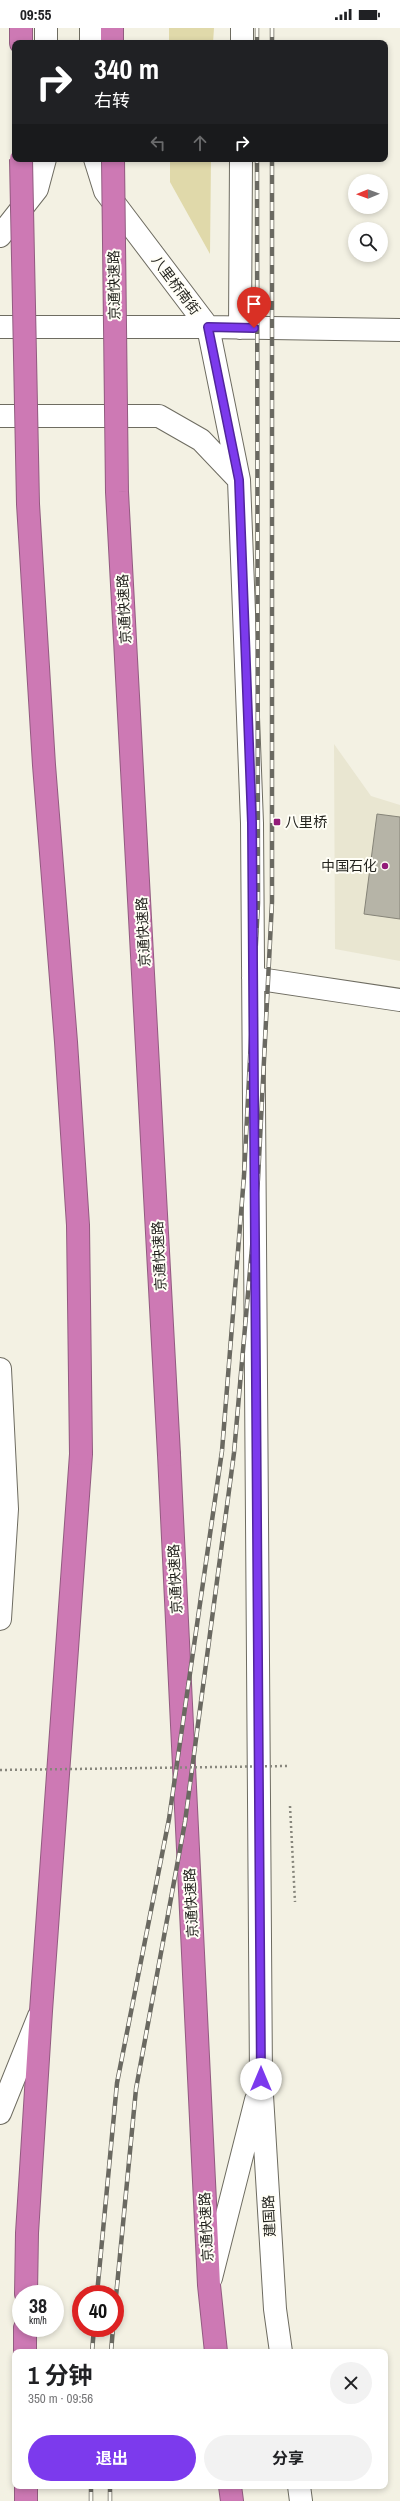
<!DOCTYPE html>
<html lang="zh">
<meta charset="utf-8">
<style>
:root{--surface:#fff;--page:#f2f2f2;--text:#202124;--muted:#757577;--accent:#7c3aed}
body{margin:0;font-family:"Archivo Narrow","Noto Sans SC",sans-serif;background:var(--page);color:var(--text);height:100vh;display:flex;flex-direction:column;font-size:15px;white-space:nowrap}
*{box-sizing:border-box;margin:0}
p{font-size:13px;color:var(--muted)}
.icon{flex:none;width:22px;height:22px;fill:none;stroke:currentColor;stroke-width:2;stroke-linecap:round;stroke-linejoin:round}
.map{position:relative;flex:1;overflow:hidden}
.details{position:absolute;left:12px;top:2321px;width:376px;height:140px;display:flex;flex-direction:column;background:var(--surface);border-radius:8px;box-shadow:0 2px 6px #0003}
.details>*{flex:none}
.top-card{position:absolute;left:12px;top:12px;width:376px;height:122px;border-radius:8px;box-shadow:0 2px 6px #0003;background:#202124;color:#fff;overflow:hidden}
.needle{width:26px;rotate:269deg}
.buttons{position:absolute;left:348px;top:146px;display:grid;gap:8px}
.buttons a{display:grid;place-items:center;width:40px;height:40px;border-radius:50%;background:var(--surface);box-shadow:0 2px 6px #0003;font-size:20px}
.speed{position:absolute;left:12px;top:2257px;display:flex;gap:8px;font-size:20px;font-weight:700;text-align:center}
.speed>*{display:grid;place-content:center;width:52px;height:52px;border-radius:50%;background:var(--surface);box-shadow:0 2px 6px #0003;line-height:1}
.speed small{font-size:10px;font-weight:400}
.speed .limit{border:6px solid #d22;background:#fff;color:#111}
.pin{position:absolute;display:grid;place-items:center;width:34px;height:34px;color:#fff;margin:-41px -17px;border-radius:50% 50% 50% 0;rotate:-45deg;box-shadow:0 0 4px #0007}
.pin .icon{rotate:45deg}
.me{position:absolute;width:44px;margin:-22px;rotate:0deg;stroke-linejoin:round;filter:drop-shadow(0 0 3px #0008)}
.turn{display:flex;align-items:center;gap:14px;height:84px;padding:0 16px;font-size:18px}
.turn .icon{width:52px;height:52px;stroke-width:2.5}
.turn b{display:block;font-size:28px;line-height:34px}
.lanes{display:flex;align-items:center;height:38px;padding:0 16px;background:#0003;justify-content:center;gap:20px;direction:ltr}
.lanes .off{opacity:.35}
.round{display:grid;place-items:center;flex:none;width:42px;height:42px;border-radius:21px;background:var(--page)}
.head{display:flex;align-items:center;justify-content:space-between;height:68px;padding:0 16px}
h1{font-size:24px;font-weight:700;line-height:30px}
.action{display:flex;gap:8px;margin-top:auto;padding:8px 16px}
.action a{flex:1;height:46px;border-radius:24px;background:var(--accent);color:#fff;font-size:16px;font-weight:700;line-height:46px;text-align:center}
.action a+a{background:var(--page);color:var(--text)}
.status{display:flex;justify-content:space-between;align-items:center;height:28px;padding:0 20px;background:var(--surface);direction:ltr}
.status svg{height:11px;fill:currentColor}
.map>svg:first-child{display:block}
</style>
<div class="status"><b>09:55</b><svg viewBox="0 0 49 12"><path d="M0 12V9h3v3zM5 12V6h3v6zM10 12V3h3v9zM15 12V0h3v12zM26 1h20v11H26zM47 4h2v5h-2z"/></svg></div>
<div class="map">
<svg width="400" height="2473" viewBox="0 0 400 2473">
<rect width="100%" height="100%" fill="#f3f1e3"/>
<path fill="#e9e6d1" d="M334,716L371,768L400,777V933L335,921Z"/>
<path fill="#e0d9aa" d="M169,0H214L213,15H169Z
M170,131H211L210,226L170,154Z"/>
<path fill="#b6b4a7" stroke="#868478" d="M377,786L400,789V891L364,886Z"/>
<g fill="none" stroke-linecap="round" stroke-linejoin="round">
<g stroke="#6e6c61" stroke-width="24">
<path id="minor" d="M46,0V15
M91,0V15
M242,15V0
M95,131L105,163L208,299L239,452L252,795L261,2051L275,2281L281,2324
M0,208L37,161L45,131
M0,299H208L400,302
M240,300L241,131
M0,388H159L201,412L239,452
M253,950L400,972
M0,1341L7,1481L0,1591
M0,2085L39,1988
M211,2250L256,2072
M299,2458L301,2473"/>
</g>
<g stroke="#925b80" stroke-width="24">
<path id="highway" d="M21,0V15
M112,0V15
M169,1427L209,2257L216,2324
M26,2266L27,2205L41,1983L81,1426
M25,2324V2300
M26,2458V2473
M230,2458L232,2473"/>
</g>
<path stroke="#87867c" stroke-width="2.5" stroke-dasharray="2 3" stroke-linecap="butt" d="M290,1778L295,1874"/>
<use href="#minor" stroke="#fff" stroke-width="22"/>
<use href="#highway" stroke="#cd79b4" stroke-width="22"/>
<g stroke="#6a6961" stroke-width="4.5">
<path id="rail" d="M257,0V15
M272,0V15
M97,2266L117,2055L169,1791L222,1423L244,1148L258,875L257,131
M115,2279L136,2061L185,1794L234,1425L258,1151L272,874V131
M92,2324L94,2300
M111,2324L113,2300
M91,2473V2458
M110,2473V2458"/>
</g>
<use href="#rail" stroke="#fffef6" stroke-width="3" stroke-dasharray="9" stroke-linecap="butt"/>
<g stroke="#925b80" stroke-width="24" stroke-linecap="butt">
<path id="highway-bridge" d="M21,131L28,476L44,737L66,1014L78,1197L81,1426
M113,131L117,464L169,1427"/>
</g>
<path stroke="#87867c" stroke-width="2.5" stroke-dasharray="2 3" stroke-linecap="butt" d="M0,1742L288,1738"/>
<use href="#highway-bridge" stroke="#cd79b4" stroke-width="22"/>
</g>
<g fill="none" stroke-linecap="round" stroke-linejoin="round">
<g stroke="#51269a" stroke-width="10">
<path id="route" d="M254,300L208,299L239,452L252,795L261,2051"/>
</g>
<use href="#route" stroke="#7c3aed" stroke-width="7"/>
</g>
<g fill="#931b79" stroke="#fffef6" stroke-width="1.5">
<rect x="273" y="790" width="8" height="8" rx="2"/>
<circle cx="385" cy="838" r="4"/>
</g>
<g text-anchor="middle" stroke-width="4" stroke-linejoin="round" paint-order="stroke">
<g font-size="14" fill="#24241f" stroke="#fffef6">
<text transform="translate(114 257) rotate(-91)" y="5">京通快速路</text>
<text transform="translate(176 257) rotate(53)" y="5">八里桥南街</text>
<text transform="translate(124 581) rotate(-93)" y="5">京通快速路</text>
<text transform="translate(143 904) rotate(-93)" y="5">京通快速路</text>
<text transform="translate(159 1228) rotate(-93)" y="5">京通快速路</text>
<text transform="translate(175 1551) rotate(-93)" y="5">京通快速路</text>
<text transform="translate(191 1875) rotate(-93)" y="5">京通快速路</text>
<text transform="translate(269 2188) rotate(-93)" y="5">建国路</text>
<text transform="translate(206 2199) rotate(-93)" y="5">京通快速路</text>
</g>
<g font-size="14" fill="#24241f" stroke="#fffef6" text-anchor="start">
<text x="285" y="799">八里桥</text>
<text x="377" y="843" text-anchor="end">中国石化</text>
</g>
</g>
</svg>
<div class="buttons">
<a><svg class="needle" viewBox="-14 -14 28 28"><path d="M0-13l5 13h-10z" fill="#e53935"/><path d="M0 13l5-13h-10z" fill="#757577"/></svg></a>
<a><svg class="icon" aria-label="search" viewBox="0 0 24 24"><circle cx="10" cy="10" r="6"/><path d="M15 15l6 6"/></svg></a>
</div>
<div class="speed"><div>38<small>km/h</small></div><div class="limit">40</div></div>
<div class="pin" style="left:254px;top:300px;background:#d93025"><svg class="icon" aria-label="arrive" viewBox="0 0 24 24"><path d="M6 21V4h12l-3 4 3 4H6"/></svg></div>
<svg class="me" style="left:261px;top:2051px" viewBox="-20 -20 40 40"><circle r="19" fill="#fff"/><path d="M0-13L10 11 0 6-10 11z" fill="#7c3aed"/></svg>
<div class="top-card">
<div class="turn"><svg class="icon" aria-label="right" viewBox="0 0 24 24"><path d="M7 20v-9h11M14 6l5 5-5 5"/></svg><div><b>340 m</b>右转</div></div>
<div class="lanes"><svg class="icon off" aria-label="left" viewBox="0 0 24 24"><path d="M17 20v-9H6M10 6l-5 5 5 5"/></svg><svg class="icon off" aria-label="ahead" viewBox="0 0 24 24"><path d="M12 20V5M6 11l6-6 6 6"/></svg><svg class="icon" aria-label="right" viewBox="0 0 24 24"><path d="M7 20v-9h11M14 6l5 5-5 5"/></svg></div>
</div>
<section class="details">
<div class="head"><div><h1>1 分钟</h1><p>350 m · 09:56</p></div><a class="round"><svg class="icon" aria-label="close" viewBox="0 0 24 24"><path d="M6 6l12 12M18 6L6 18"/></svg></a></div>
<div class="action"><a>退出</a><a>分享</a></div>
</section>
</div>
